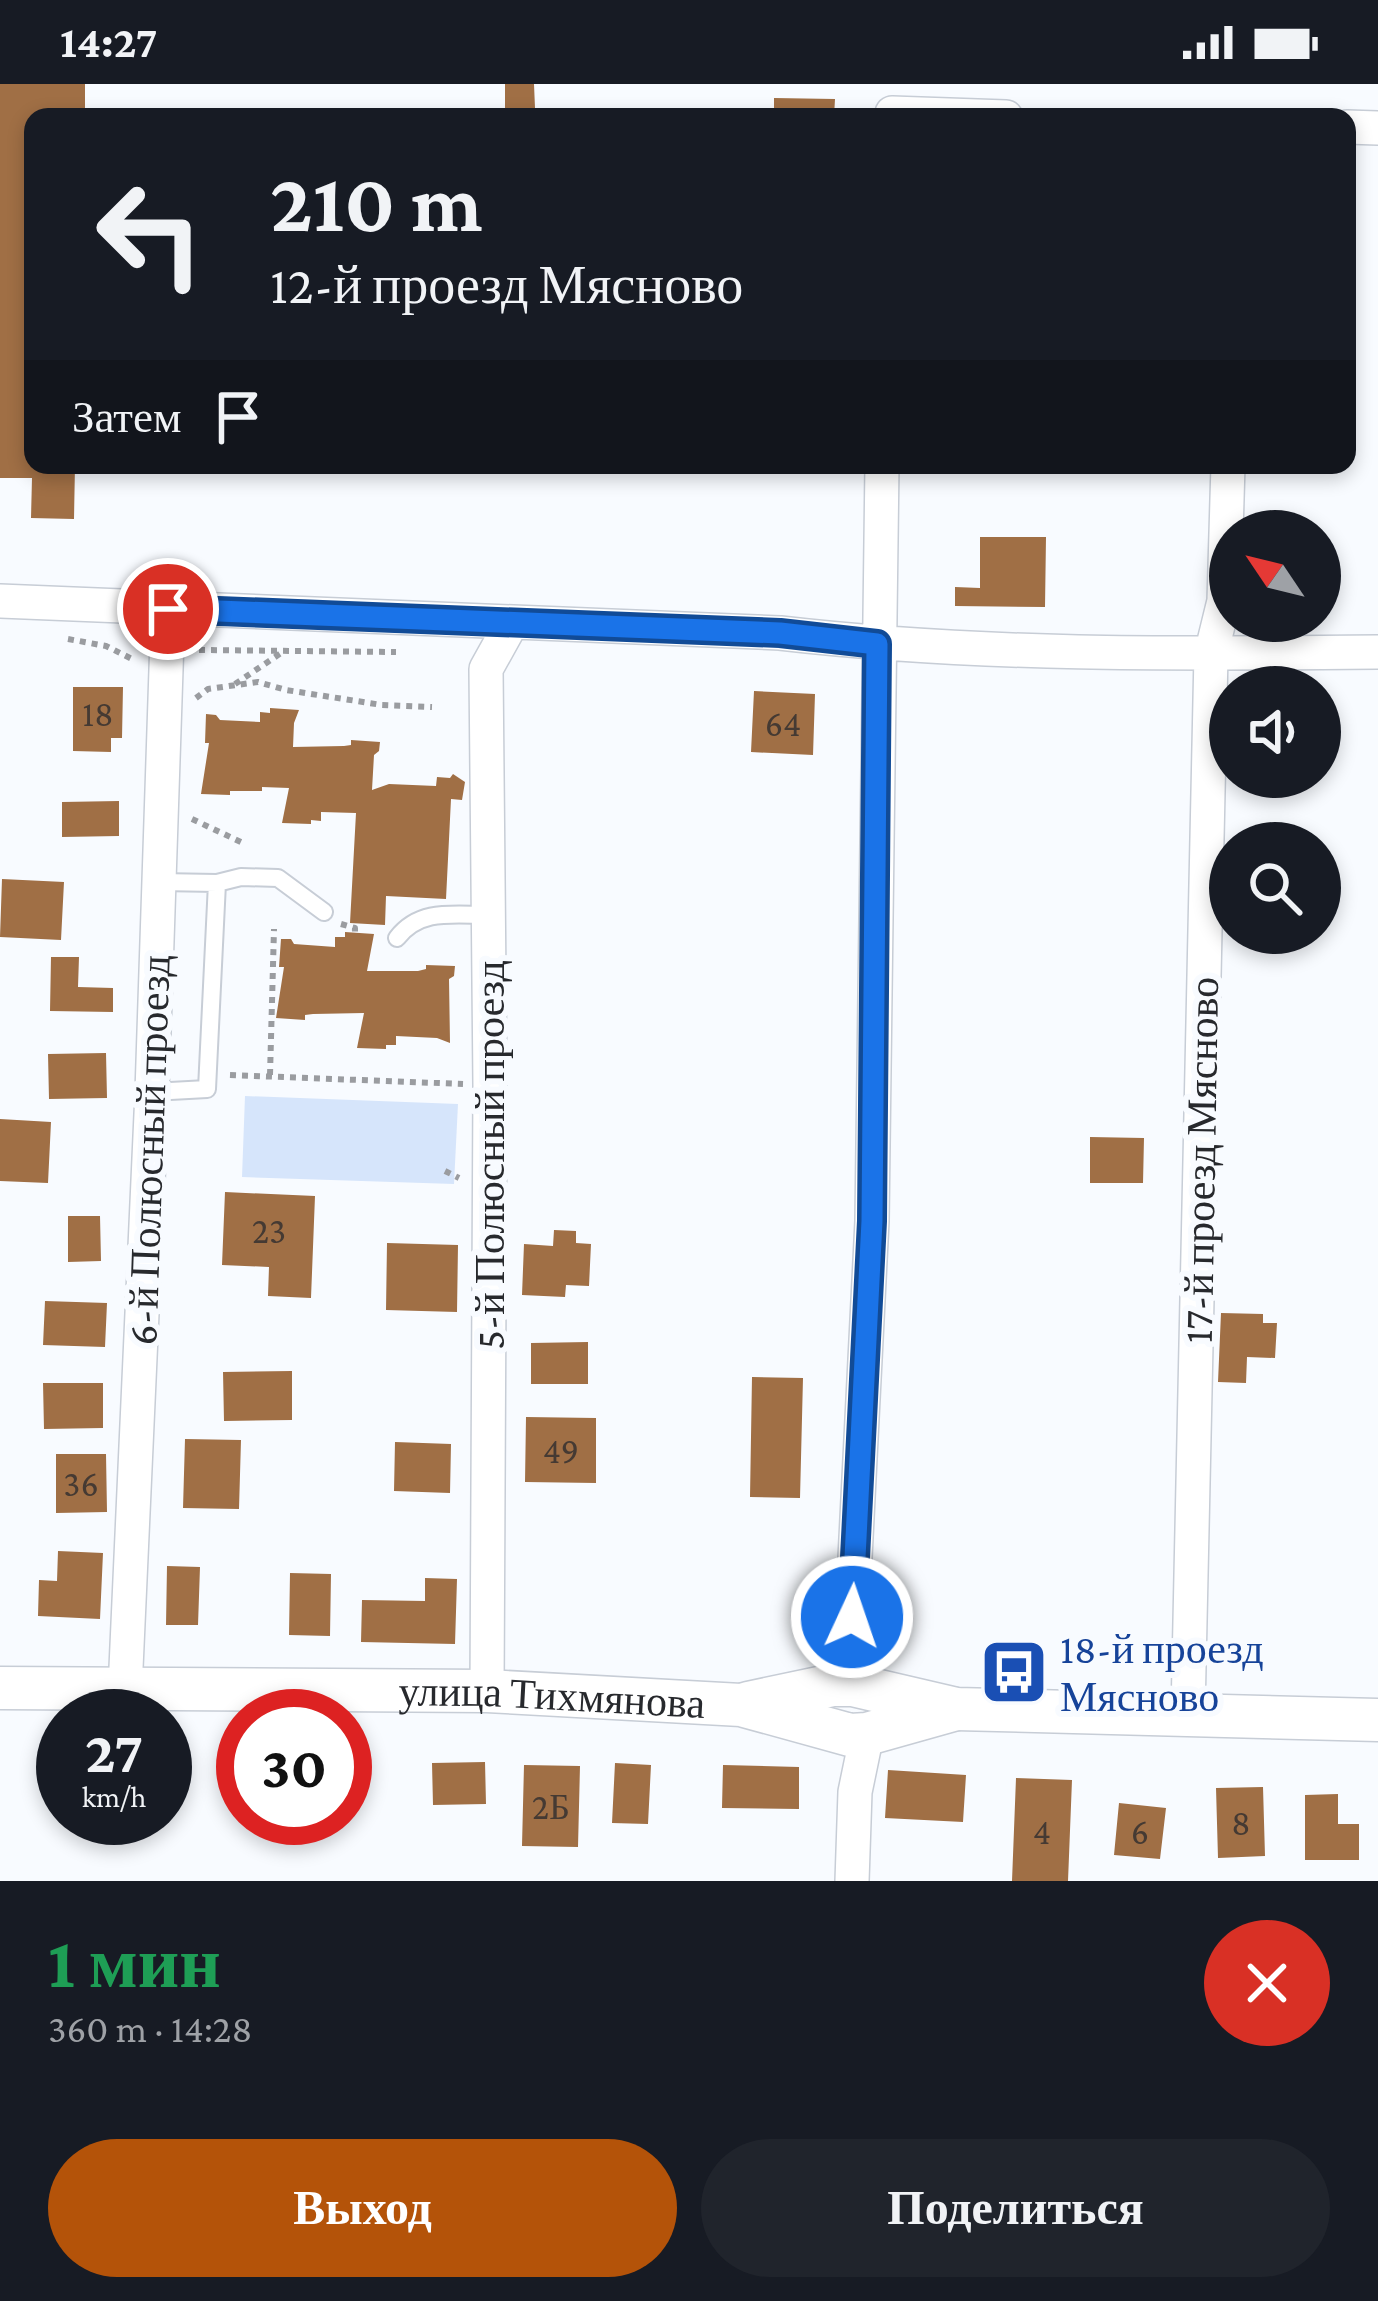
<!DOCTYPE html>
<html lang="ru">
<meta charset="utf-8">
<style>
:root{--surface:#171b24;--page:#20242c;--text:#f1f3f6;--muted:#9ea1a6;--accent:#b45309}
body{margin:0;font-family:"Crimson Pro",serif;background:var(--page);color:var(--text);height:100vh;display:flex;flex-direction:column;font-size:45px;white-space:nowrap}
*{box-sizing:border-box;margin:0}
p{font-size:39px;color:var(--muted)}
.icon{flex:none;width:66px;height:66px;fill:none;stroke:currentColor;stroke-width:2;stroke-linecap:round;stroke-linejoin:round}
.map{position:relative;height:1797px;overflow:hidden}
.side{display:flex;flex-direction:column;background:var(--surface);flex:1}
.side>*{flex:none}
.banner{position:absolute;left:24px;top:24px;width:1332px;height:366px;border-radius:24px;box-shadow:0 6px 18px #0003;background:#171b24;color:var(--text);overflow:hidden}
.needle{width:78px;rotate:305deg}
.fabs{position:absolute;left:1209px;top:426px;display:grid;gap:24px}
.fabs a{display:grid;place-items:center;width:132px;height:132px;border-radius:50%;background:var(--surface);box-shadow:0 6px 18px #0003;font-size:60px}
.speed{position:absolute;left:36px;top:1605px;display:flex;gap:24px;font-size:60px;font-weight:700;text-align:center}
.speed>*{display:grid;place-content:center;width:156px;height:156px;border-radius:50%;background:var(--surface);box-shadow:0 6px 18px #0003;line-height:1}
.speed small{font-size:30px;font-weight:400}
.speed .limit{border:18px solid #d22;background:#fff;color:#111}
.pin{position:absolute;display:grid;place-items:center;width:102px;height:102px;color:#fff;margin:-51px;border:6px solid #fff;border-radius:50%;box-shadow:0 3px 12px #0007}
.me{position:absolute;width:132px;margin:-66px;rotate:3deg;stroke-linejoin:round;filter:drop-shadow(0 0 9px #0008)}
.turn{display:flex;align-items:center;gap:42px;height:252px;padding:0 48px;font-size:54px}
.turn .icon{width:156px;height:156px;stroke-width:2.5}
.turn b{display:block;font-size:84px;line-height:102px}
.then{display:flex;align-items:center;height:114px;padding:0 48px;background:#0003;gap:24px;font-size:45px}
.round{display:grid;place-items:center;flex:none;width:126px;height:126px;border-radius:63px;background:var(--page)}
.summary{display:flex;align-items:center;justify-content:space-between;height:204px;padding:0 48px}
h1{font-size:72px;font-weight:700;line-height:90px;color:#1e9e55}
.button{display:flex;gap:24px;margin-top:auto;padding:24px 48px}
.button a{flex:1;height:138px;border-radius:72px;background:var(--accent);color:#fff;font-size:48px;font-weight:700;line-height:138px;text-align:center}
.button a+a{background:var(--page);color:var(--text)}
.status{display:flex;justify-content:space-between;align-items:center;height:84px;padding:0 60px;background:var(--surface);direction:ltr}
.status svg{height:33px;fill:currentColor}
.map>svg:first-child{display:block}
</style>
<div class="status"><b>14:27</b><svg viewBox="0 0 49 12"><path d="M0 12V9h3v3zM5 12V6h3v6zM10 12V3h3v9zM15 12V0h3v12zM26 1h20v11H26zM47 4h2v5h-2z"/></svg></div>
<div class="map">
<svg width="1378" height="1797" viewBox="0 0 1378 1797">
<rect width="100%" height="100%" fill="#f8fbff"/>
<path fill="#d6e5fb" d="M245,1012L458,1020L454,1100L242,1093Z"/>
<path fill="#a06f45" d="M0,0H85V33H33V381H75L74,435L31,434L32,394H0Z
M505,0H534L535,24L505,25Z
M774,14L835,15L834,33H774Z
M980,453H1046L1045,523L955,522V503L980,504Z
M73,603H123L122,654H111V668L73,667Z
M754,607L815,610L813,671L751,668Z
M270,624L299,626L294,639L293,663L344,662L351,661V656L380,658L379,667L374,671L372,706L389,700L436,702L437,693L450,694L453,690L465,698L462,716L451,715L446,815L386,812L385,841L350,839L356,729L321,728V737L311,736V740L282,739L289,704L262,703V707H230V711L201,710L209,659H205L206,630L216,631L220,636L260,638V628L270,629Z
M119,717V752L62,753V718Z
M2,795L64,798L61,856L0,853Z
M345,848L374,850L367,887H418L426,885V881L455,882L454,892L449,895L450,959L437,954L396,952V961H386V965L357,964L364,929L313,930L305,931V936L276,934L284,883H279L281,855H291L294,860L335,863V853H345Z
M51,873H79L78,903L113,904V928L50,927Z
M106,969L107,1014L49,1015L48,970Z
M0,1035L51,1038L48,1099L0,1097Z
M1090,1053L1144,1054L1143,1099H1090Z
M225,1108L315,1112L311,1214L268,1212L269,1183L222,1181Z
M68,1132H100L101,1177L68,1178Z
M554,1146L576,1147V1159L591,1160L589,1202L566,1201L565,1213L522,1211L524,1160L553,1162Z
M387,1159L458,1161L457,1228L386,1226Z
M45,1217L107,1219L105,1263L43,1261Z
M1221,1229L1263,1230V1239H1277L1275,1274L1247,1273L1246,1299L1218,1298Z
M588,1258V1300H531V1259Z
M292,1287V1336L224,1337L223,1288Z
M752,1293L803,1294L800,1414L750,1413Z
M43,1299H103V1344L44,1345Z
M526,1333L596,1334V1399L525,1398Z
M185,1355L241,1356L239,1425L183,1424Z
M395,1358L451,1360L450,1409L394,1407Z
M56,1370H106L107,1428L56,1429Z
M58,1467L103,1469L100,1535L38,1532L39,1496L57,1497Z
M167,1482L200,1483L198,1541H166Z
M290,1489L331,1490L330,1552L289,1551Z
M425,1494L457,1495L455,1560L361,1558L362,1516L425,1517Z
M485,1678L486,1720L433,1721L432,1679Z
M615,1679L651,1681L648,1740L612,1739Z
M524,1681L580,1682L578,1763L522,1762Z
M723,1681L799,1683V1725L722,1724Z
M888,1686L966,1691L963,1738L885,1734Z
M1016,1694L1072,1696L1068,1797H1012Z
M1263,1703L1265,1772L1218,1774L1216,1704Z
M1338,1710V1740H1359V1776H1305V1711Z
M1119,1719L1166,1724L1160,1775L1114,1771Z"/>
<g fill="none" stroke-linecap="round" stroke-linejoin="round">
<g stroke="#c7cdd6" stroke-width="20">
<path id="service" d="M159,798L217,799L241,793L278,794L324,828
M397,854C420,824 454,831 489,831
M152,1008L207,1005L217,799"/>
</g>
<g stroke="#c7cdd6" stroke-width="36">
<path id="minor" d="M892,29L1006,33
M1347,43L1378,44
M0,517L780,549C978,572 1179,570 1378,568
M833,1601L852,1533L872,1137L882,381
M125,1606L152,1008L168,525
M487,1607L490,1002L486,585L511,540
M1188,1629L1211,570L1224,517L1228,381
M852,1797L855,1708L867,1650"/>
</g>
<g stroke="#c7cdd6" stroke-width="45">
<g id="tertiary">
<path id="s1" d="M0,1604L487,1607L741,1621L850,1651L867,1650L956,1625"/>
<path d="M748,1619L833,1601H853L956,1625L1378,1636"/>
</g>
</g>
<path stroke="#9a9ca0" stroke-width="6" stroke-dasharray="6 6" stroke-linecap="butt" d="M68,555L106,562L134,576
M199,566L396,568
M235,600L284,567
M196,614L208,605L258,598L286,606L382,621L432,623
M192,735L243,759
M341,840L355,844V849
M230,991L463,1000
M270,991L274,845
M445,1087L459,1094"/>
<use href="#service" stroke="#fff" stroke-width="16"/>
<use href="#minor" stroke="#fff" stroke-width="33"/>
<use href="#tertiary" stroke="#fff" stroke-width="42"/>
</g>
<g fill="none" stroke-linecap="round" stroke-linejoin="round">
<g stroke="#114b97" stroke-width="30">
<path id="route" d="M168,525L780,549L877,560L872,1137L852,1533"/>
</g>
<use href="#route" stroke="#1a73e8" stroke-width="21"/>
</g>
<defs>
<g id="bus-square" transform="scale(3.45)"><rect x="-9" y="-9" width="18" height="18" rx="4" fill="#1a4fb4" stroke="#f8fbff"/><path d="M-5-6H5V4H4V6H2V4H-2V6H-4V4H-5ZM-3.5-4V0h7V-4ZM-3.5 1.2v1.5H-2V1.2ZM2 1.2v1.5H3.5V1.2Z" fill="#fff"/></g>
</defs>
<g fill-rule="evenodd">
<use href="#bus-square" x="1014" y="1588"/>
</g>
<g text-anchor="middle" stroke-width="12" stroke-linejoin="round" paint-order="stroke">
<g font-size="36" fill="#453a33">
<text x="98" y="642">18</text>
<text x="783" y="652">64</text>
<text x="269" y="1159">23</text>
<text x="561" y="1379">49</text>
<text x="81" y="1412">36</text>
<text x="551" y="1735">2Б</text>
<text x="1241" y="1751">8</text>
<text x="1042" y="1760">4</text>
<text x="1140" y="1760">6</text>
</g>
<g font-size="42" fill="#27292d" stroke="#f8fbff">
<text transform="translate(148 1066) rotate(-88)" y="15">6-й Полюсный проезд</text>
<text transform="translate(489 1071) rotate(-90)" y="15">5-й Полюсный проезд</text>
<text transform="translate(1200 1076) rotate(-89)" y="15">17-й проезд Мясново</text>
<text dy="15" stroke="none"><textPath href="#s1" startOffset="552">улица Тихмянова</textPath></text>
</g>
<g font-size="42" fill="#164399" stroke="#f8fbff" text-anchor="start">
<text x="1060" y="1579">18-й проезд<tspan x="1060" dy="48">Мясново</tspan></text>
</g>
</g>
</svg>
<div class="fabs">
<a><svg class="needle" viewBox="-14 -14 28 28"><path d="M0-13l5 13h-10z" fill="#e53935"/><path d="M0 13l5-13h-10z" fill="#9ea1a6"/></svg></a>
<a><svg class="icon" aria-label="sound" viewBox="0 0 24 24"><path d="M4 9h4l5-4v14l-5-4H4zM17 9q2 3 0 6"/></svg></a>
<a><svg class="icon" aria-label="search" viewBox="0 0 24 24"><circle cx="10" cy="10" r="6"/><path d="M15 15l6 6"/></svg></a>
</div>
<div class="speed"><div>27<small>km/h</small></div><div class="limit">30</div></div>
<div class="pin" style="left:168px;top:525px;background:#d93025"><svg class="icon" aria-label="arrive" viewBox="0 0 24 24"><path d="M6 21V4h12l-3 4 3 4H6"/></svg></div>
<svg class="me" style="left:852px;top:1533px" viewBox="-20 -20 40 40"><circle r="17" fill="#1a73e8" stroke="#fff" stroke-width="3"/><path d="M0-11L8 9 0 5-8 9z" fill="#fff"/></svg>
<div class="banner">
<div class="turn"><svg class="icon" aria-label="left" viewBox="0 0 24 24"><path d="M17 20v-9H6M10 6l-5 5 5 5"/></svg><div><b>210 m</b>12-й проезд Мясново</div></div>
<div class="then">Затем<svg class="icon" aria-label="arrive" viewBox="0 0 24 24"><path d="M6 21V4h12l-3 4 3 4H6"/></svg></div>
</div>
</div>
<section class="side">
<div class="summary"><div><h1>1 мин</h1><p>360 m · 14:28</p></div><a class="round" style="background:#d93025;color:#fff"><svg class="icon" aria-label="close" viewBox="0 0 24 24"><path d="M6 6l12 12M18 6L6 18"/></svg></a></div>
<div class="button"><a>Выход</a><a>Поделиться</a></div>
</section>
